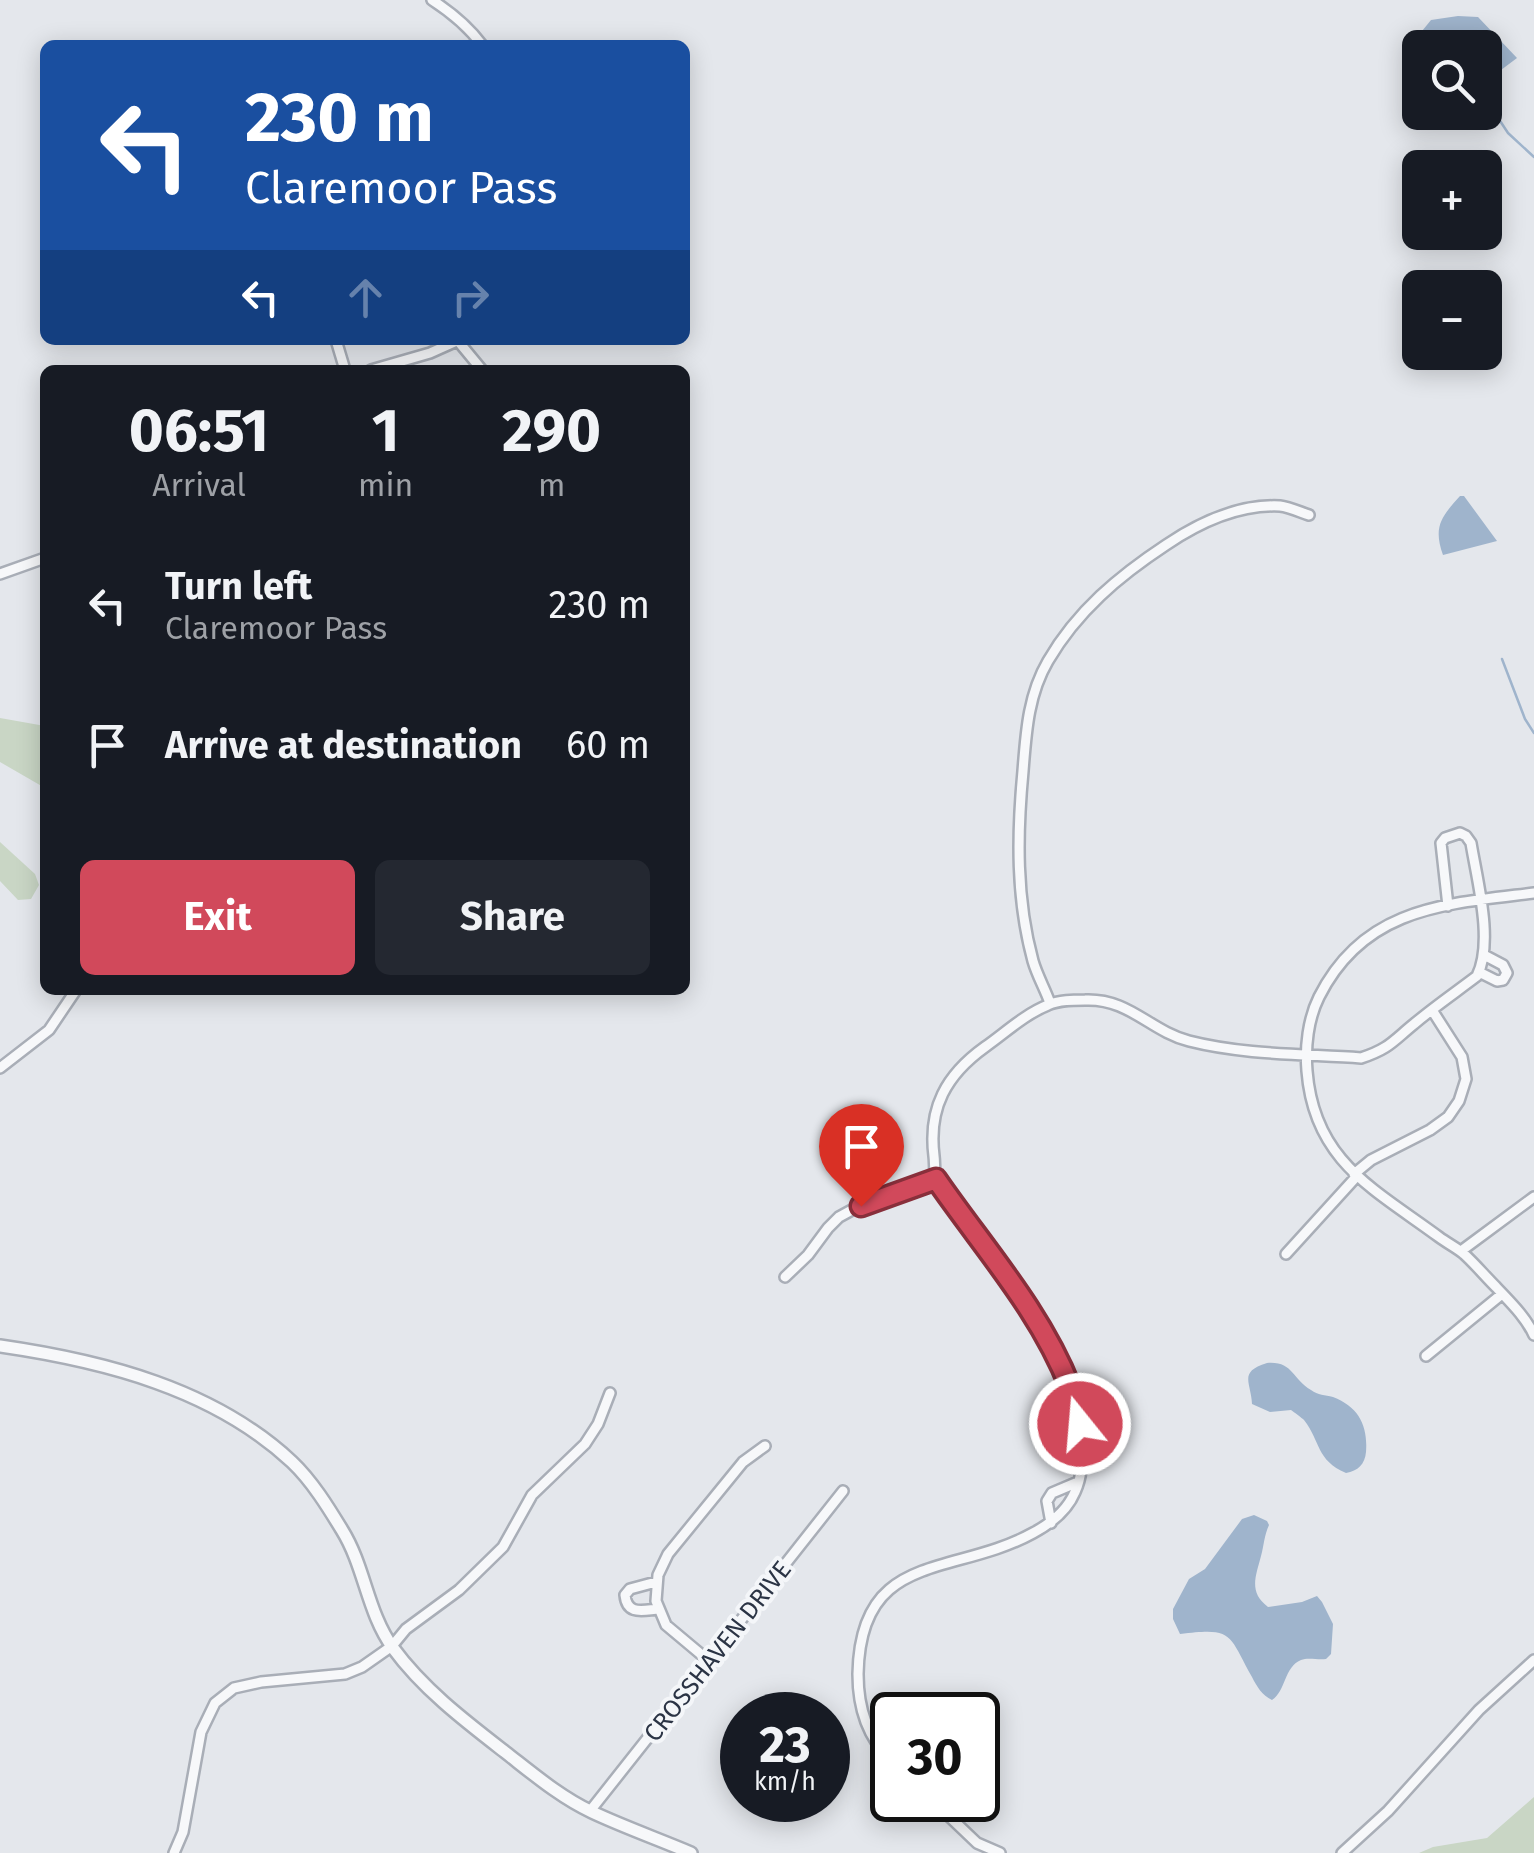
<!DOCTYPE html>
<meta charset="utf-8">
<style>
:root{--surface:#171b24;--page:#242831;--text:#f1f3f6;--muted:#9ea1a6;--accent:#d1495b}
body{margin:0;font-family:"Fira Sans",sans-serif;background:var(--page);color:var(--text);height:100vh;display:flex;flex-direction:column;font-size:38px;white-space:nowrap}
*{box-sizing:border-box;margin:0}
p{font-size:32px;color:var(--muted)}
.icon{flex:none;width:55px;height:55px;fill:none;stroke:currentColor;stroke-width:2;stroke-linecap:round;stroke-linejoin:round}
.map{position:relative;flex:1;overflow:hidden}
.side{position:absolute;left:40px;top:365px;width:650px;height:630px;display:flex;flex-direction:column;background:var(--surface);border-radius:15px;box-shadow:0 5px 25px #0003}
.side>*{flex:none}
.hud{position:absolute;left:40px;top:40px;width:650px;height:305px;border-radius:15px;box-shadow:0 5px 25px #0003;background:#1a4fa0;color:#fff;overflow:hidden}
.tools{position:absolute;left:1402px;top:30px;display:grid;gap:20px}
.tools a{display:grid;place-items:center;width:100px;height:100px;border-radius:15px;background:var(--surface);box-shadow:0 5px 25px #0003;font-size:50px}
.speed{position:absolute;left:720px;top:1692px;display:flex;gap:20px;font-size:50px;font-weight:700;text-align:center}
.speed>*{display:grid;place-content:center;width:130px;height:130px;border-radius:50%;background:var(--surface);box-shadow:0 5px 25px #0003;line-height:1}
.speed small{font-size:25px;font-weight:400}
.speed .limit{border:5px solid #111;border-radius:15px;background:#fff;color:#111}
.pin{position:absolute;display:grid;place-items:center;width:85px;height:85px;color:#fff;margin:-102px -42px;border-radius:50% 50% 50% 0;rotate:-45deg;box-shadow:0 0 10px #0007}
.pin .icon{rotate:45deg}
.me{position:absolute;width:110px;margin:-55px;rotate:343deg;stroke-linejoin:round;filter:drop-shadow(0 0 8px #0008)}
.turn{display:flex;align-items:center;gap:35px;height:210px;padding:0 40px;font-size:45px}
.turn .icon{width:130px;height:130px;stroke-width:2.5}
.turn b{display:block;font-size:70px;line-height:85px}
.lanes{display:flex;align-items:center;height:95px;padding:0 40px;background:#0003;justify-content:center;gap:50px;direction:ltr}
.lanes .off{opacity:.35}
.eta{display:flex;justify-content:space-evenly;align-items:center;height:170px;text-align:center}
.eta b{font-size:60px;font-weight:700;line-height:70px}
.primary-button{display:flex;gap:20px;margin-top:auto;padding:20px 40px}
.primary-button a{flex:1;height:115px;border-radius:15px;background:var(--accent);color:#fff;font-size:40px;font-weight:700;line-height:115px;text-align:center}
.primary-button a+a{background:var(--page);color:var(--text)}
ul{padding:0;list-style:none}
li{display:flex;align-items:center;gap:30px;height:140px;padding:0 40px}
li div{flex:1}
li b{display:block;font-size:38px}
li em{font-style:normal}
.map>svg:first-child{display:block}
</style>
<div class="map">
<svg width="1534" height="1853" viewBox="0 0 1534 1853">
<rect width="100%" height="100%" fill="#e4e7ec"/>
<path fill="#c9d6c5" d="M0,718L45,726V788L0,762Z
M0,842L35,874L39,885L31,899L18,900L0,881Z
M1534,1797V1853H1419L1433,1847L1487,1838Z"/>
<path fill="#9fb4cc" d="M1458,16L1478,17L1517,58L1485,82V48H1420L1417,46L1418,36L1431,20Z
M1460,496H1464L1497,541L1443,555C1433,527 1441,517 1460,496Z
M1267,1363C1293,1361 1292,1379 1311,1390C1318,1395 1325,1395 1333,1397C1359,1407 1368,1426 1366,1452C1365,1464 1358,1471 1346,1473C1316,1460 1321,1442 1304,1420C1302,1418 1294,1412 1291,1410L1270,1412L1252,1404C1251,1382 1238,1372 1267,1363Z
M1254,1515L1267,1521L1269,1525C1264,1536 1264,1545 1261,1556C1256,1576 1248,1592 1268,1607L1302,1602L1317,1596L1322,1602L1333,1624L1331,1654L1326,1659C1317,1660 1308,1657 1301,1660C1284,1667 1286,1691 1272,1700C1262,1695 1257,1687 1252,1677C1228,1634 1234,1627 1180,1634L1173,1619V1609L1189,1579L1205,1569L1242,1519Z"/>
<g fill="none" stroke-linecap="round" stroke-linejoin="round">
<path stroke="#9fb4cc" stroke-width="2.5" d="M1485,98L1508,133L1534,157
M1502,659L1525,719L1534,733"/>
<g stroke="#a9aeb7" stroke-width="14">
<path id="minor" d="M432,0C452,13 468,26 482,45
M336,340L345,370
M458,341L482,370
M371,370L430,353L459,340
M0,574L45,558
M1534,893C1445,904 1364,907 1319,997C1308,1019 1305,1047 1307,1071C1314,1161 1374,1189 1439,1237C1447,1243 1457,1248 1464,1254C1475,1264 1485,1276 1496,1287C1510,1302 1525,1316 1534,1335
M1479,972L1497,981L1503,980L1507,973L1503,965L1484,955
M1050,1003C1045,989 1037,975 1033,961C1016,899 1017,835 1023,771C1026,733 1028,695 1048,661C1077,611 1119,576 1166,545C1200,522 1238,504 1280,506C1289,507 1300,512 1309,515
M0,1068L49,1030L76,990
M1354,1174L1371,1160L1430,1130L1448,1117L1459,1101L1466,1079L1462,1057L1432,1010
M1461,1251L1534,1197
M1286,1254L1357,1176
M785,1277L808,1255L828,1228L839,1217L861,1205L936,1179
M1426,1356L1502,1294
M1051,1523L1047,1501L1052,1493L1078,1482
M656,1582L630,1589L625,1595C627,1616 643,1610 659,1609
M709,1661L666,1625L656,1601L658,1575L668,1554L743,1462L765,1446
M892,1762C868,1737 858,1710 858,1674C860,1550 953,1577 1033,1533C1050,1524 1067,1511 1075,1492C1082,1477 1082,1463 1081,1447C1077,1365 1022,1299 975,1234C965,1221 941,1193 936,1179C934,1172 935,1163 934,1156C928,1108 946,1075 985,1047C1005,1033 1025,1014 1048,1005C1059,1000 1073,1000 1085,1000C1129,998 1150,1031 1189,1041C1244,1055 1304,1054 1361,1058C1389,1049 1393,1041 1414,1024C1434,1007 1456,992 1477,976C1494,942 1477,880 1471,843L1466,836L1460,833L1445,838L1441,843L1448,906
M932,1800L977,1843L1000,1853
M590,1811L843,1491
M174,1853L183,1832L201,1732L215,1703L234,1688L261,1682L345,1674L362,1667L392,1646L406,1629L459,1590L503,1547L532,1495L585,1444L598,1424L610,1393
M1342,1853L1388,1811L1479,1710L1534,1660"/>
</g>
<g stroke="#a9aeb7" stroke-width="16">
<path id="tertiary" d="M0,1346C104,1361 214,1389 292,1462C312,1481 328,1507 342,1530C365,1567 367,1612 393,1648C423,1689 465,1721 505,1752C532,1773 560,1797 592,1812C624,1827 658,1839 691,1853"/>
</g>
<use href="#minor" stroke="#f7f8fa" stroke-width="9"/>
<use href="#tertiary" stroke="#f7f8fa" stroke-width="11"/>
</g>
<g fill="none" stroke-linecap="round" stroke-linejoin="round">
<g stroke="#882f3b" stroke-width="25">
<path id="route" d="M861,1206L936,1179C982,1246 1040,1310 1070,1387C1075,1398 1077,1412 1080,1424"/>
</g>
<use href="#route" stroke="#d1495b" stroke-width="18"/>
</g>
<g text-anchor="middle" stroke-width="8" stroke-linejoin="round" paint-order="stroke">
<g font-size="25" fill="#2b3445" stroke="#f4f6f9">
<text transform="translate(717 1651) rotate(-52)" y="9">CROSSHAVEN DRIVE</text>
</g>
</g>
</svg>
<div class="tools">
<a><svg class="icon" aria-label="search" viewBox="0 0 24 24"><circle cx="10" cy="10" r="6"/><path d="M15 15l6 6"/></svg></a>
<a>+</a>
<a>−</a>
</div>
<div class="speed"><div>23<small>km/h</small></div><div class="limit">30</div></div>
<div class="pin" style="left:861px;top:1206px;background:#d93025"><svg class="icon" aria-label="arrive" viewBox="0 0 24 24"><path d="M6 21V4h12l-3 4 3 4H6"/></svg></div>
<svg class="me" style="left:1080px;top:1424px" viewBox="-20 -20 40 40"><circle r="17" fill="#d1495b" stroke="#fff" stroke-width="3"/><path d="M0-11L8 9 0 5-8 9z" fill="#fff"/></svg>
<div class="hud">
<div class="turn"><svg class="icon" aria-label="left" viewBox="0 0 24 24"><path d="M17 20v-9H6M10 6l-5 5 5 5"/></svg><div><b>230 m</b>Claremoor Pass</div></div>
<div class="lanes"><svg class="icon" aria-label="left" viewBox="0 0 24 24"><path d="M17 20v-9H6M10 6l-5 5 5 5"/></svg><svg class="icon off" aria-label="ahead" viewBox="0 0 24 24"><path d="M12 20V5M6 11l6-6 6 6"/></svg><svg class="icon off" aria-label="right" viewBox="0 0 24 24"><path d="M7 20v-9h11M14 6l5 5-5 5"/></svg></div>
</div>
<section class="side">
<div class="eta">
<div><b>06:51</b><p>Arrival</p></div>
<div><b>1</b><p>min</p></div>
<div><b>290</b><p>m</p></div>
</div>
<ul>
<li><svg class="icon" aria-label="left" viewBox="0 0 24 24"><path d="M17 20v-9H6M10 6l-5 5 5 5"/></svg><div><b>Turn left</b><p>Claremoor Pass</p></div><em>230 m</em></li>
<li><svg class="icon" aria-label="arrive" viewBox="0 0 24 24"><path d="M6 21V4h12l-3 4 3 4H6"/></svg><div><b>Arrive at destination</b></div><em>60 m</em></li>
</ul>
<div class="primary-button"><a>Exit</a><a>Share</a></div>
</section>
</div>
